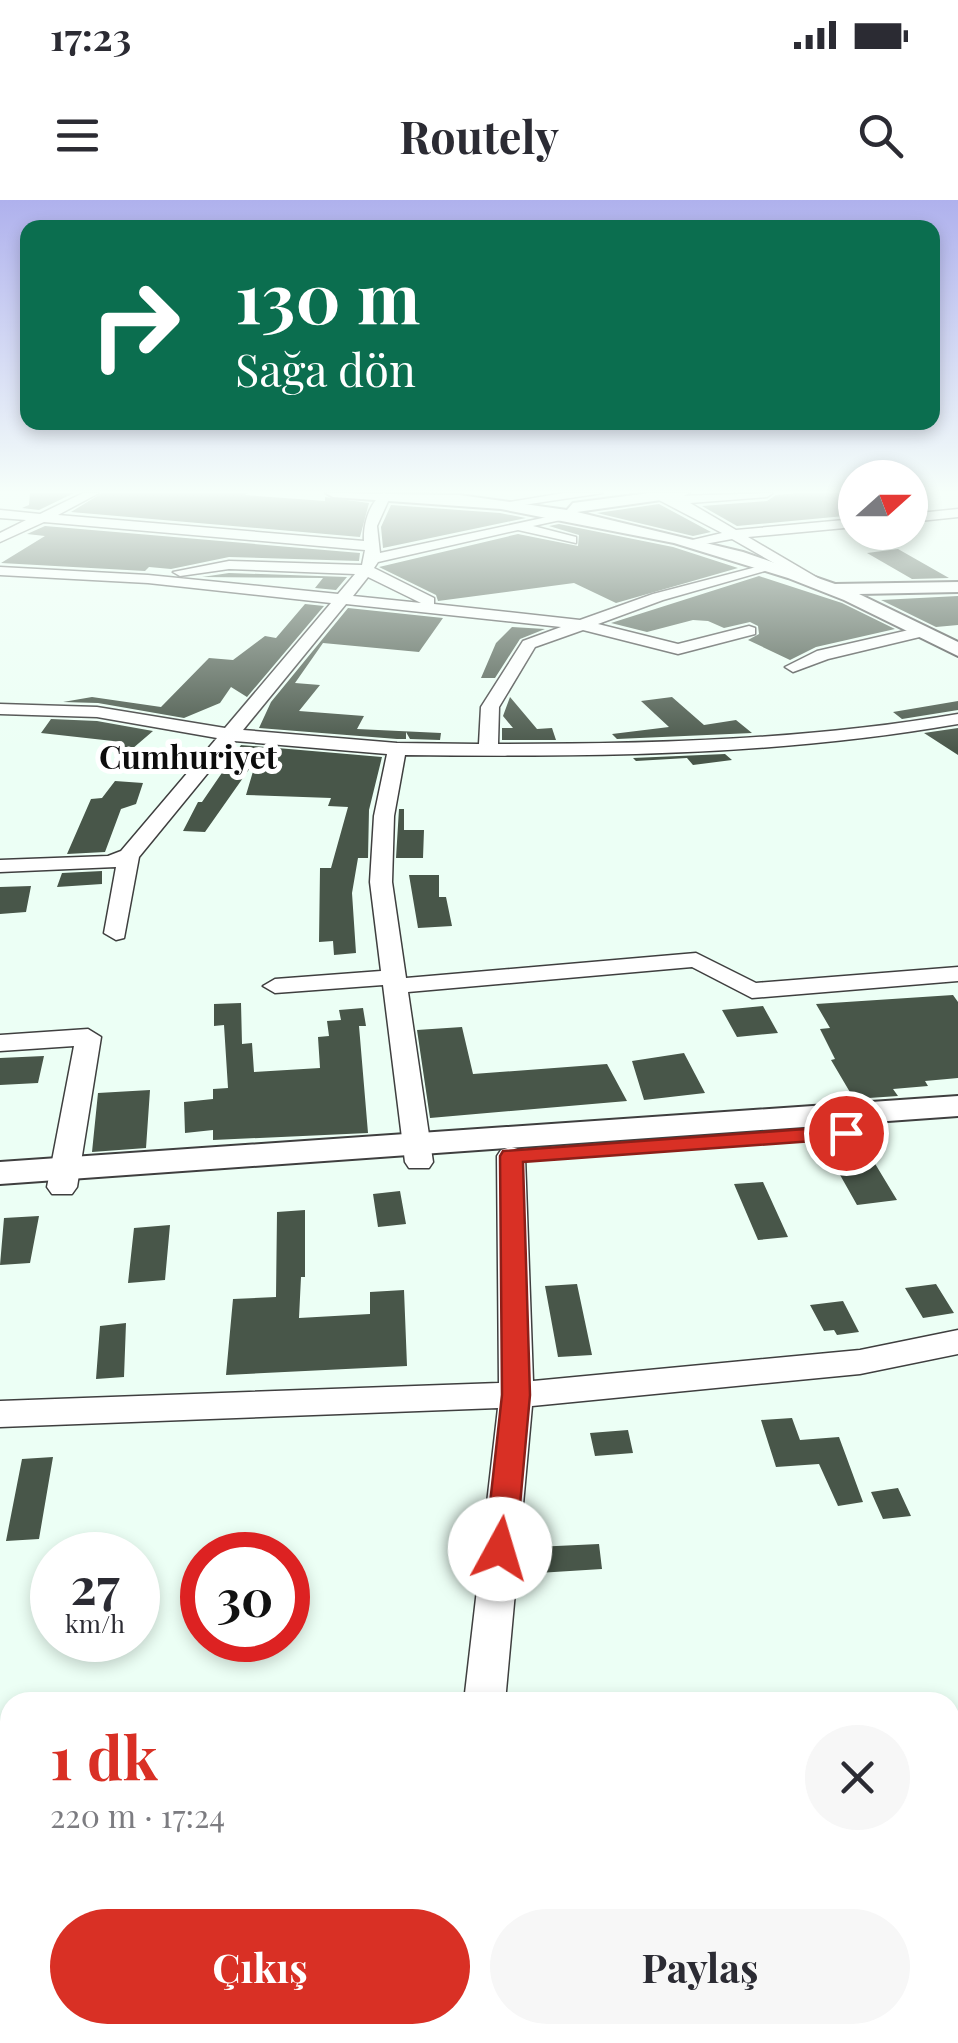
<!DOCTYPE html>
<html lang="tr">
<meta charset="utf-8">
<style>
:root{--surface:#fff;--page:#f7f7f7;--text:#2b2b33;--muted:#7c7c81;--accent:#d93025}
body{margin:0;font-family:"Playfair Display",serif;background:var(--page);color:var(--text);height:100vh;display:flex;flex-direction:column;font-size:38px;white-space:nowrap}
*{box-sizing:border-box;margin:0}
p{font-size:32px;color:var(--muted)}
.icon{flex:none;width:55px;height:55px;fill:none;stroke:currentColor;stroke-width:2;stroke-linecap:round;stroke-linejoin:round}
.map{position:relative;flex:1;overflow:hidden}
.details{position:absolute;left:0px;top:1492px;width:960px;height:352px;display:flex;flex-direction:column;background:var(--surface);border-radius:30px 30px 0 0;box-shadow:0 5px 15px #0003}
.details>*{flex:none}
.banner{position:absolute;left:20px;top:20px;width:920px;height:210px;border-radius:20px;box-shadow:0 5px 15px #0003;background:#0b6e4f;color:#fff;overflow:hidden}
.needle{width:65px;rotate:69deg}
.fabs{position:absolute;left:838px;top:260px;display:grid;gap:20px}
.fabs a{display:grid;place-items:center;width:90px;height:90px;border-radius:50%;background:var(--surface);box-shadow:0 5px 15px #0003;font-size:50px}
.speed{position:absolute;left:30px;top:1332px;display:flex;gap:20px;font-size:50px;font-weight:700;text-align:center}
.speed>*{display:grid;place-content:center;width:130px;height:130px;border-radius:50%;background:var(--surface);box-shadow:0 5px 15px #0003;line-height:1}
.speed small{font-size:25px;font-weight:400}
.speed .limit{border:15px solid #d22;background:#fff;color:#111}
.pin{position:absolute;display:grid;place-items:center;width:85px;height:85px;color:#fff;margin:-42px;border:5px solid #fff;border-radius:50%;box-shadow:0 2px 10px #0007}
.me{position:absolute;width:110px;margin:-55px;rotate:6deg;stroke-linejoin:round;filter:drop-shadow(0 0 8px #0008)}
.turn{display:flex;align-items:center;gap:35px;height:210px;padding:0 50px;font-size:45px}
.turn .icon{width:130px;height:130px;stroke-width:2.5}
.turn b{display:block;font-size:70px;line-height:85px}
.round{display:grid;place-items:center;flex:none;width:105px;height:105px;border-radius:52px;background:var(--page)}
.overview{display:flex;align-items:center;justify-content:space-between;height:170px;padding:0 50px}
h1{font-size:60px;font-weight:700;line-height:75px;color:var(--accent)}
.cta{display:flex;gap:20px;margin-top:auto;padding:20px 50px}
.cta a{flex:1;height:115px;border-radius:60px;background:var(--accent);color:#fff;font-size:40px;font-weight:700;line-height:115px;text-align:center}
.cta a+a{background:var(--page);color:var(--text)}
.status{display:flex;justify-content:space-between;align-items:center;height:70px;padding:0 50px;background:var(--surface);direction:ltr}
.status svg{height:28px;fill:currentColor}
header{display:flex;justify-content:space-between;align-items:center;height:130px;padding:0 50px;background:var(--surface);font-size:45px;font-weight:700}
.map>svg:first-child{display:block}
</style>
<div class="status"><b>17:23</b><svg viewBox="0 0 49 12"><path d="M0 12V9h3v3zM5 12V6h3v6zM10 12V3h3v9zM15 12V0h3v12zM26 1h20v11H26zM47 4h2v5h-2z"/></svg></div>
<header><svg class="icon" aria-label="menu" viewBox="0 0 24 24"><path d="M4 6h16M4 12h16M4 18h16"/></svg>Routely<svg class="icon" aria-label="search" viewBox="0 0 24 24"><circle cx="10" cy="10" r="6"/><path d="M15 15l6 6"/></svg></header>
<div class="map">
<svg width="958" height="1843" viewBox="0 0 958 1843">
<rect width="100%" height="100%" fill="#ecfff5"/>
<path fill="#485649" d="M30,293H74L39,310L22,308L29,305Z
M102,293H248L245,295L325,301V297L369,303L360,337L71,312Z
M798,293H855V315L737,326L702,306L767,301L776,295Z
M659,304L711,332L693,336L597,313Z
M391,305L500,313L526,318L383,348L381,327Z
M559,324L673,347L738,368L616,403L574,383L438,401L436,395L379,367L518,334L578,346L579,335L549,326Z
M45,326L360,353L359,361L229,357L171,369L149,367L145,371L1,363L45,336L27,334Z
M898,349L949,378L912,379L867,353Z
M229,373L347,377L336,390L315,388L323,378L202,377Z
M759,376L842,403L895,429L816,447L790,460L748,440L759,434L758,426L750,422L724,428L708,421L693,420L647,432L611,423Z
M958,396V425L936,427L881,400Z
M305,404L324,406L247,497L231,487L220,503L184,518L98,503L63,502L92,497L161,507L209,458L233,460L265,436L276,438Z
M348,408L443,418L419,452L323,443L295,483L320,485L299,511L364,516L357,529L441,533L440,540L410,539L406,532V539H397L259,528L271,502Z
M512,427L545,429L520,439L495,478H481L496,443Z
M510,497L537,529L552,528L556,540H502V528H513L503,516Z
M672,497L704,525L736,520L752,533L617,539L612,534L669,527L641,501Z
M958,501V510L902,519L893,512Z
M51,519L97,521L153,531L132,549L108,546L113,541L41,533Z
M958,528V555L924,533Z
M241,545L382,557L369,610L368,658H358L352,693L356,753L334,755L333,741L319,742L320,668H331L348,607L328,606L331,598L246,595L257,558L205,632L183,631L198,602H202Z
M725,554L732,560L693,565L687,558L636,561L633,558Z
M115,581L143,583L136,604L121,609L105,652L67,654L91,599L102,598Z
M399,609H404V630H424L423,658H396Z
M102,671V684L57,687L62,673Z
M409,675H439V697H446L452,726L418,728Z
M31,686L26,712L0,714V687Z
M953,795L958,802V878L925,881L928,886L893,889L898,896L854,899L831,860L835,859L820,829L830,828L816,804Z
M241,803L242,844L252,843L254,872L320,868L318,837L329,836L327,821L341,820L339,810L363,808L366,826H359L368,933L213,940V930L185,933L184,902L213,899V889L228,888L224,825L214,826V804Z
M763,806L778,833L737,837L722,810Z
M462,827L473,874L607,864L627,901L430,918L417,830Z
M684,853L705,893L644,900L632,861Z
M44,856L38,883L0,885V858Z
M150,890L146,948L92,952L98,893Z
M874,962L897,1000L857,1005L835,966Z
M763,982L788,1037L758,1040L734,984Z
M400,991L406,1024L378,1027L373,994Z
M305,1010V1077H301L299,1118L370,1114V1092L404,1090L407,1166L226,1175L233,1099L276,1097L277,1012Z
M39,1016L30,1063L0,1065L4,1018Z
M170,1025L165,1080L128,1083L134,1028Z
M577,1084L592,1155L558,1157L545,1086Z
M936,1084L954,1113L923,1118L905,1088Z
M843,1101L859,1132L837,1135L834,1130L824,1131L810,1105Z
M126,1123L124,1177L96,1179L100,1126Z
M792,1218L800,1240L839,1237L863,1302L838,1306L819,1264L776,1267L761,1220Z
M628,1230L633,1253L595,1256L590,1233Z
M53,1257L39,1339L6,1341L22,1259Z
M898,1288L911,1316L883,1319L871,1292Z
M599,1344L602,1369L538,1373L535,1347Z"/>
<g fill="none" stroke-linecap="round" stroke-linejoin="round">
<g stroke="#3f3f3f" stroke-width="3">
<path id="minor" d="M83,293H99L58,315L364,341C363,325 369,302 384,293L390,297L377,326L380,353L570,312V318L533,326L576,337V343L518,330L378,362L374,368L434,398V404L580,420L653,394L772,363V369L663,400L598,424L678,444L749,426L755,428V434L678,454L583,430L535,447L499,507L498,544C651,544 807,540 958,514V524C776,556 589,557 405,555L394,616L392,682L406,778L696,753L756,783L958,767V781L752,798L692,767L408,792L433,962L429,968H409L405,962L383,785L275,793L263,786L275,779L381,771L370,682L374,616L387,554L234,541L139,657L124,738L116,740L104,733L116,667L0,672V660L108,656L121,651L217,538L97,517L0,514V504L97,507L225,528L331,403L148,383L0,375V367L148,375L338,394L355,374L229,369L180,376L173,372L229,361L362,365L365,350L44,322L0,342V333L26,320L0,318V310L40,314ZM368,377L421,403L353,396ZM346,404L561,427L523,441L481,507L479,544L397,543L243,530Z
M564,293H603L503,308L497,304Z
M659,293L676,296L773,293L767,297L690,303L736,330L855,319V327L748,337L828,384L830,387L823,391L732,339L688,347V341L722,333L657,299Z
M958,309V317L910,322V314Z
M922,427L930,432L928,435L828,459L793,472L785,467L817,451Z
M88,829L101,837L77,987L72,994H52L47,987L74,846L0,851V835Z
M511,947L521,950L525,956L533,1181L860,1150L958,1130V1154L860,1174L532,1206L505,1502H464L498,1208L0,1227V1201L499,1183L497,956L501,950Z
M950,1732H958V1780H950Z"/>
</g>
<g stroke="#3f3f3f" stroke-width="4">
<path id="tertiary" d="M326,293L459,295L567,310L573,303L649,293H689L682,297L577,312L743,352L835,384L958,382V392L859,394L958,442V456L844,400L788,378L674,343L501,309L333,297Z
M958,896V916L0,984V962Z"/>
</g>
<use href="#minor" fill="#fff" fill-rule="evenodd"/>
<use href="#tertiary" fill="#fff" fill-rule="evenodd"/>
</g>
<linearGradient id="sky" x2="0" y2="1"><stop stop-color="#afb1ed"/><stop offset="0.53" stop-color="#f6fffa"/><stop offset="1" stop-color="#f6fffa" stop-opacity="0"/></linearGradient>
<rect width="958" height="551" fill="url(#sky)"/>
<path fill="#d93025" stroke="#8d1f18" stroke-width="2.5" d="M846,926L858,933L854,938L523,962L530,1195L516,1349L511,1358L500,1362L490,1358L485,1349L502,1195L500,956L503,951Z"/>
<g text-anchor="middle" stroke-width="10" stroke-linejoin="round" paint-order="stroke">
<g font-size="32" font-weight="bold" fill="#0c0c0c" stroke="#fff">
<text x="188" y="569">Cumhuriyet</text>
</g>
</g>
</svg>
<div class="fabs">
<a><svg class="needle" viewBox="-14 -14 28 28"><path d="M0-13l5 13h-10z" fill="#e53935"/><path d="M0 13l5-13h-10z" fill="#7c7c81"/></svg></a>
</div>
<div class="speed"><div>27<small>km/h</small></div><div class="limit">30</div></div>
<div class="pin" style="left:846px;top:933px;background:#d93025"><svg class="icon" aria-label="arrive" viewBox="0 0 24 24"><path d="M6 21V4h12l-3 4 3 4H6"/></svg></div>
<svg class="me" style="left:500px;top:1349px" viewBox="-20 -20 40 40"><circle r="19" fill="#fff"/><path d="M0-13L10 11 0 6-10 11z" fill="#d93025"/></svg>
<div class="banner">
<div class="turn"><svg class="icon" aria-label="right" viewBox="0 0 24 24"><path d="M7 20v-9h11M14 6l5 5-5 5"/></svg><div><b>130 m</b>Sağa dön</div></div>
</div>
<section class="details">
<div class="overview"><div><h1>1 dk</h1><p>220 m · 17:24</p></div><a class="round"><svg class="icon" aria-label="close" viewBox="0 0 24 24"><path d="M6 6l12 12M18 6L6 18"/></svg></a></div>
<div class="cta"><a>Çıkış</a><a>Paylaş</a></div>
</section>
</div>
